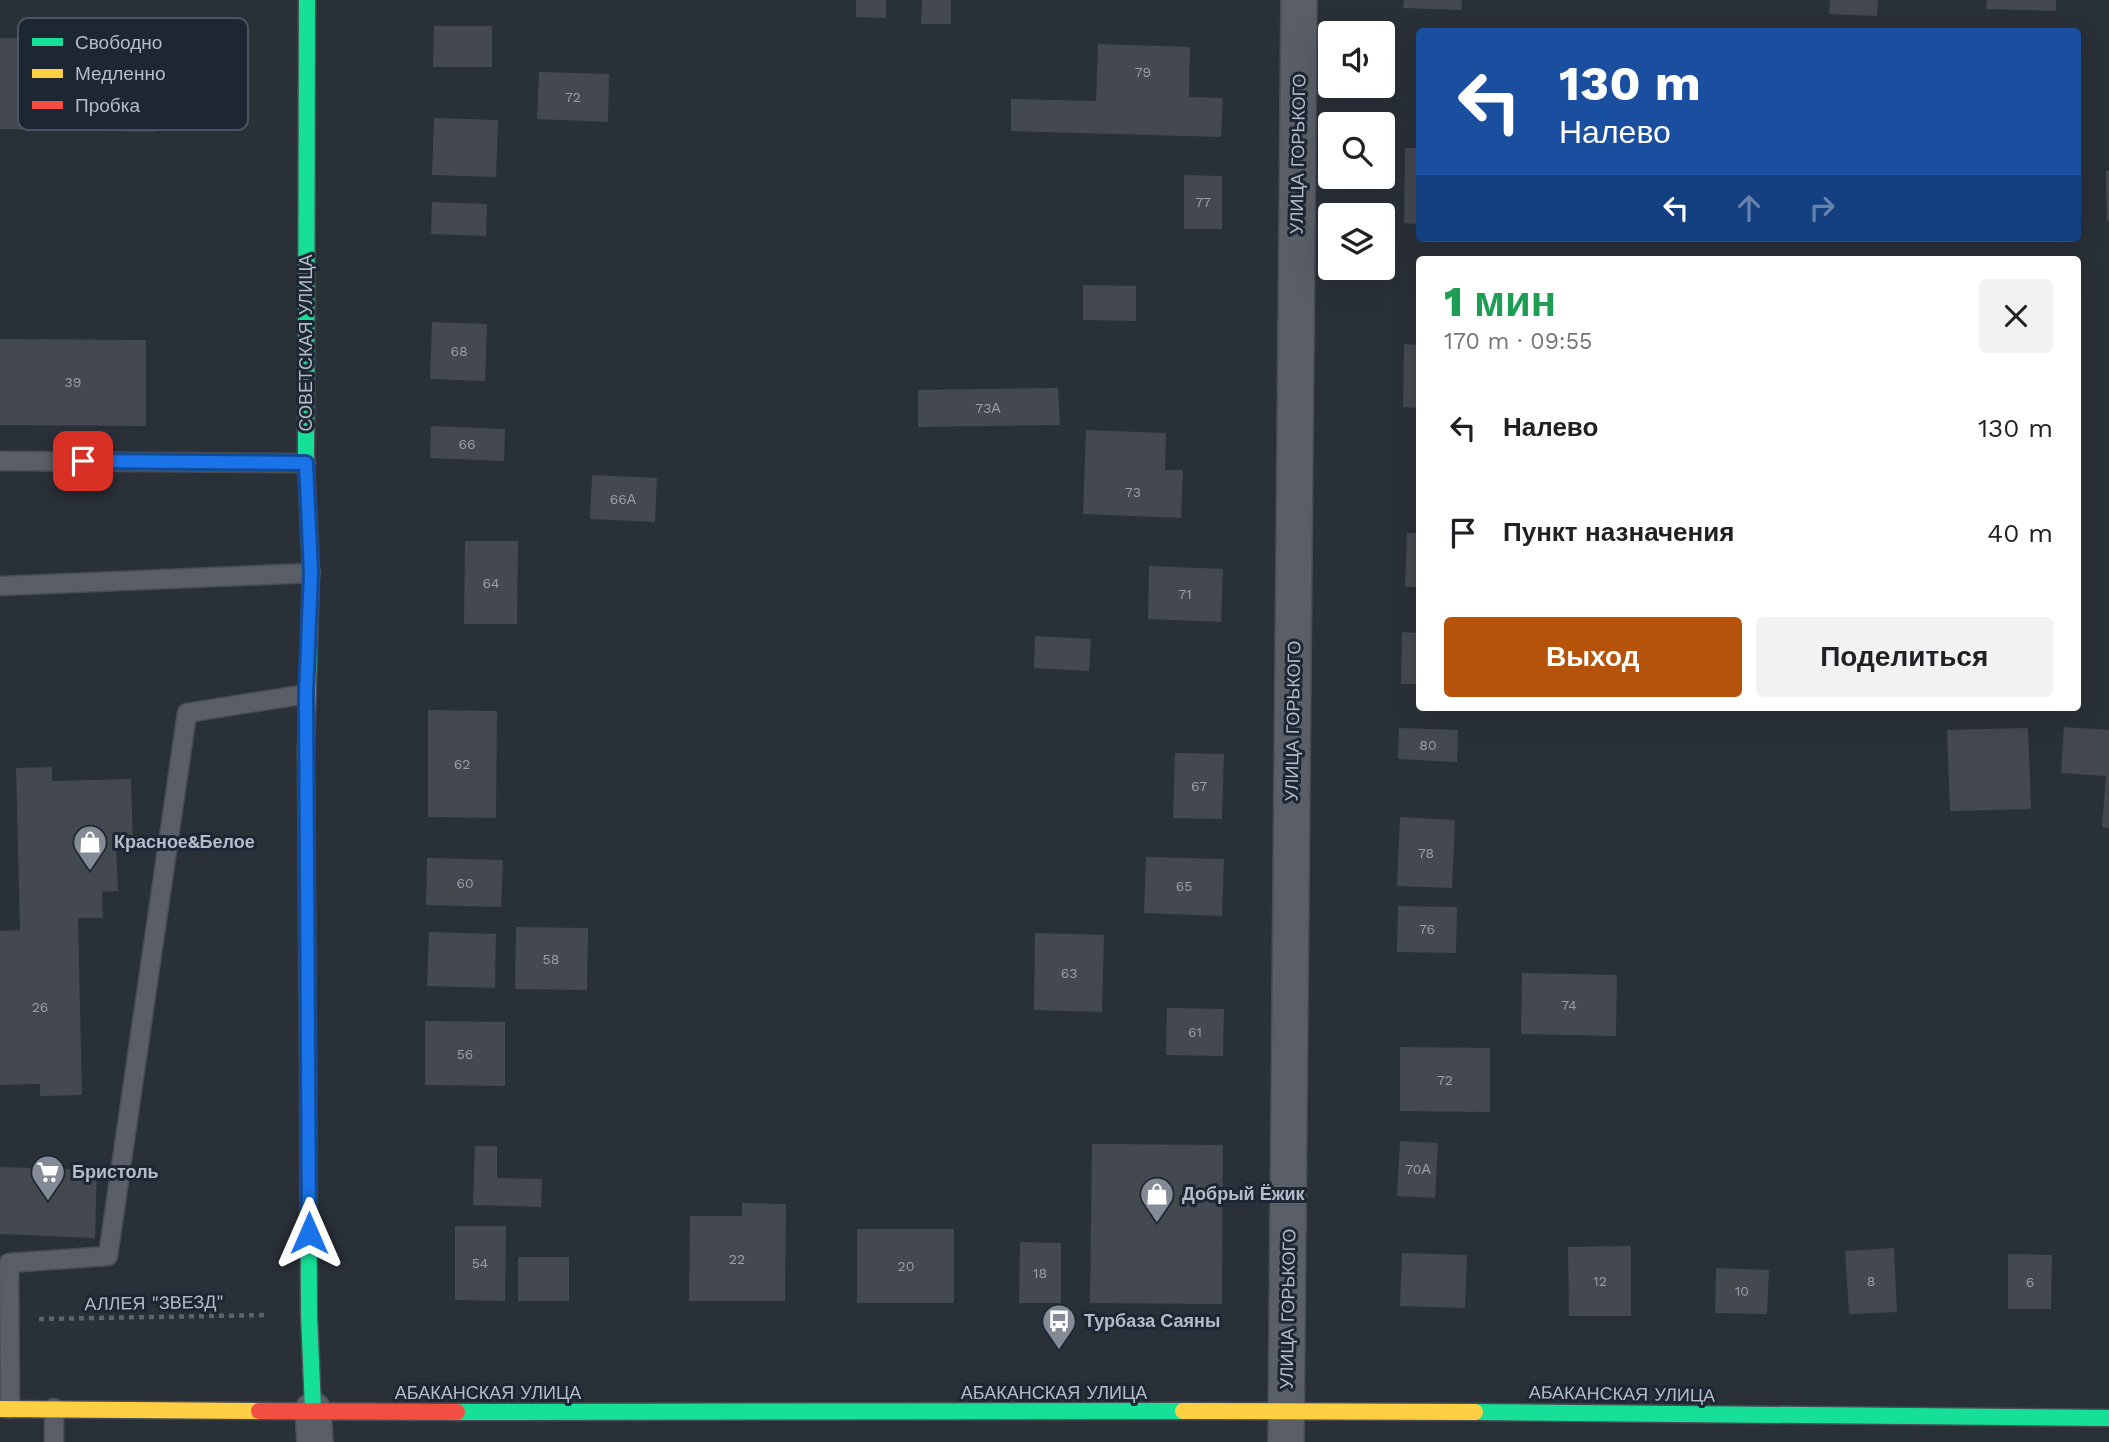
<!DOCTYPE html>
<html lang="ru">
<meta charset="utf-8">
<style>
:root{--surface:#fff;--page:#f2f2f2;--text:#202124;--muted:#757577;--accent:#b45309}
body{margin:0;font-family:"Work Sans",sans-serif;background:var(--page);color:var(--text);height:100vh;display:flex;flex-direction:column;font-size:26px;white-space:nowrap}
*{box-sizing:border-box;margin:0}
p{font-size:23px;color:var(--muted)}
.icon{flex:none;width:38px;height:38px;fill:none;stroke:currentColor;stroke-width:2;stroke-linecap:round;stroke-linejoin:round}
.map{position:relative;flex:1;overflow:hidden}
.details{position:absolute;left:1416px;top:256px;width:665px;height:455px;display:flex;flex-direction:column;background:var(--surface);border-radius:7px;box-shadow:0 7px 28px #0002}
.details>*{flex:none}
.hud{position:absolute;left:1416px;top:28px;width:665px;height:214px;border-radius:7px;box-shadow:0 7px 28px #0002;background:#1a4fa0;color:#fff;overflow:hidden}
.tools{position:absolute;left:1318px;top:21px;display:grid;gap:14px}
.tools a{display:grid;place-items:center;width:77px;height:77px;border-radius:7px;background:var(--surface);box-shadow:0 7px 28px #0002;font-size:35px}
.pin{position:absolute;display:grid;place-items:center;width:60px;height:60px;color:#fff;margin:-30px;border-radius:14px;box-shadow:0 4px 10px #0006}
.me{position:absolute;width:77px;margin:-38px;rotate:0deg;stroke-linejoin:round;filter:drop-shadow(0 0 5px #0008)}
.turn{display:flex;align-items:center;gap:24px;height:147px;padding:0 28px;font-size:32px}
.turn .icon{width:91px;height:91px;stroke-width:2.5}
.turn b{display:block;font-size:49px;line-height:60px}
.lanes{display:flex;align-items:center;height:66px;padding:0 28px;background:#0003;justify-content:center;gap:35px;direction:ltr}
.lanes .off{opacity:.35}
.round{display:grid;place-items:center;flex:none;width:74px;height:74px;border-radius:7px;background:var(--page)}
.headline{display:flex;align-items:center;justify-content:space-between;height:119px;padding:0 28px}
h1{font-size:42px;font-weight:800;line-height:52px;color:#1e9e55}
.action{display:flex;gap:14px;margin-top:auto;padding:14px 28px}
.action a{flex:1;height:80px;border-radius:7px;background:var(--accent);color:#fff;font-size:28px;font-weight:800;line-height:80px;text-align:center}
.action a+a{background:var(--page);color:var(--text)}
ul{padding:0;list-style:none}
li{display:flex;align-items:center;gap:21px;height:105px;padding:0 28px}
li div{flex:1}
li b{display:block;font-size:26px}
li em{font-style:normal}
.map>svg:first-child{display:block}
</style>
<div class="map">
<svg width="2109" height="1442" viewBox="0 0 2109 1442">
<rect width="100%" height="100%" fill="#2a3038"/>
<path fill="#444950" d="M856,0H886V18L856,17Z
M922,0H951V24H921Z
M1404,0H1462L1461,10L1403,8Z
M1830,0H1878L1877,16L1829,14Z
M1987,0H2056V11L1986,9Z
M434,26H492V67H433Z
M0,38L155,40L154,132L0,129Z
M1098,44L1190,47L1189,97L1223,98L1221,137L1011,131V99L1096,101Z
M539,72L609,74L608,122L537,119Z
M434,118L498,120L496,177L432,175Z
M1405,148H1419V224L1404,223Z
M2106,171H2109V221H2107Z
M1184,175L1222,176V229H1184Z
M432,202L487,204L486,236L431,234Z
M1083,285L1136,286V321L1083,320Z
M432,322L487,324L485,381L430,379Z
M0,339L146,340V426L0,425Z
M1404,344L1419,345V408L1403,407Z
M1058,388L1060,425L918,427V390Z
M431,426L505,429L504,461L430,458Z
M1086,430L1166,433L1165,470H1183L1181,518L1083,514Z
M592,475L657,478L655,522L590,519Z
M1407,533H1419V587H1405Z
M465,541H518L517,624H464Z
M1149,566L1223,569L1221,622L1148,619Z
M1402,632L1419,633V684H1401Z
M1035,636L1091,639L1089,671L1034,668Z
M428,710L497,711L496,818L428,817Z
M2064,727L2109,730V828L2102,827L2106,776L2061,773Z
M1399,728L1458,730L1457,762L1398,759Z
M2028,728L2031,809L1950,811L1947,730Z
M1175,753L1224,754L1222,819L1173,818Z
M52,767V781L131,779L133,845H116L118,891L102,892L103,918H78L82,1095L40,1096V1084L0,1085V931L20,930L16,768Z
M1400,817L1455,820L1452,888L1397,886Z
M1146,857L1224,859L1222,916L1144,913Z
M427,858L503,860L501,907L426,905Z
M1398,906L1457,907L1456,953L1397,952Z
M516,927L588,928L587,990L515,989Z
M429,932L496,934L495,988L427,986Z
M1035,933L1104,935L1102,1012L1034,1010Z
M1522,973L1617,975L1616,1036L1521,1034Z
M1167,1008L1224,1009L1223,1056L1166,1055Z
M425,1021L505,1022V1086L425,1085Z
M1400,1047L1490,1048V1112L1400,1111Z
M1400,1141L1438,1143L1435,1198L1397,1196Z
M1092,1144L1223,1145L1222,1304L1090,1303Z
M475,1146H497V1178L542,1179L541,1207L473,1205Z
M0,1167L97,1170L95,1238L0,1234Z
M742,1203L786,1204L785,1301H689L690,1216H742Z
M455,1226H506L505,1301L455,1300Z
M857,1229H954V1303H857Z
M1020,1242L1061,1243V1303H1019Z
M1631,1246V1316H1569L1568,1247Z
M1894,1248L1897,1312L1849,1314L1845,1251Z
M1402,1253L1467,1255L1465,1308L1400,1306Z
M2008,1254L2052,1255L2051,1309H2008Z
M518,1257H569V1301H518Z
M1716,1268L1769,1270L1767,1314L1715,1313Z"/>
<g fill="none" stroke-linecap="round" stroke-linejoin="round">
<g stroke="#484c53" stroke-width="21">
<path id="lane" d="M0,461L306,463
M0,586L311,573
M10,1409L9,1263L108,1256L187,713L306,694
M54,1442V1408"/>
</g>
<g stroke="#484c53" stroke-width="38">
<path id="street" d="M313,1410L315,1442
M1286,1442L1299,0"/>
</g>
<g stroke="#484c53" stroke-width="19">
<path id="fast" d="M306,751L311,573L306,463L307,0
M308,1058L309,1314L313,1410
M457,1412L1183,1411
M1475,1412L2109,1418"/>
</g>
<g stroke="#484c53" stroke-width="19">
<path id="slow" d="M0,1409L259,1411
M1183,1411L1475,1412"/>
</g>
<g stroke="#484c53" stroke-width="19">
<path id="jam" d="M306,751L308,1058
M259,1411L457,1412"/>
</g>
<path stroke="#5d636a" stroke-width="4.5" stroke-dasharray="5 5" stroke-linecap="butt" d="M39,1319L269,1315"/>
<use href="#lane" stroke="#5a5e66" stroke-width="18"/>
<use href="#street" stroke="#5a5e66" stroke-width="35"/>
<use href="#fast" stroke="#16e098" stroke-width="16"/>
<use href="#slow" stroke="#ffcf43" stroke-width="16"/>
<use href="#jam" stroke="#f24e42" stroke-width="16"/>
</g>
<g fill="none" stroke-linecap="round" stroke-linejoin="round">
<g stroke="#114b97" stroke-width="18">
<path id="route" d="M83,461L306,463L311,573L306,694L309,1233"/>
</g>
<use href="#route" stroke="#1a73e8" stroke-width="12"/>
</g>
<defs>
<g id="shop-pin" transform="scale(1.75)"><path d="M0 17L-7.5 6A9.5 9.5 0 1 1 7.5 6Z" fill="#848b96" stroke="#1d2633"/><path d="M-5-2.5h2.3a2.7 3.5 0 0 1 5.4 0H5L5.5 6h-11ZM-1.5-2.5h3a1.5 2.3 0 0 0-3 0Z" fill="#fff"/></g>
<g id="supermarket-pin" transform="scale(1.75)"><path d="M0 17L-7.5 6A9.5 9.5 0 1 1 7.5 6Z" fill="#848b96" stroke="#1d2633"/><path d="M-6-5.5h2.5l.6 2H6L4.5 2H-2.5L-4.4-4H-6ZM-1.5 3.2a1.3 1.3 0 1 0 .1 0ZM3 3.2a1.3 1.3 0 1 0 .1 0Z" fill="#fff"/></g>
<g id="bus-pin" transform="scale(1.75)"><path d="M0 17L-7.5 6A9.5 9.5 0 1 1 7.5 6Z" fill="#848b96" stroke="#1d2633"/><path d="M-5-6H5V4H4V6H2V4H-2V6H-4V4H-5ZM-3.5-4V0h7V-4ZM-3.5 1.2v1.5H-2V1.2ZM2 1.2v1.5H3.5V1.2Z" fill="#fff"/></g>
</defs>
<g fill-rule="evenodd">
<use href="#shop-pin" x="90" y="842"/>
<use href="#supermarket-pin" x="48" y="1172"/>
<use href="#shop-pin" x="1157" y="1194"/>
<use href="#bus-pin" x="1059" y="1321"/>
</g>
<g text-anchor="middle" stroke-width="6" stroke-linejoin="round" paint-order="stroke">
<g font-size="14" fill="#989fab">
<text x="1143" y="77">79</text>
<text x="573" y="102">72</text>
<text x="1203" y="207">77</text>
<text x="459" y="356">68</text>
<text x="73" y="387">39</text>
<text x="988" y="413">73А</text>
<text x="467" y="449">66</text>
<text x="1133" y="497">73</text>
<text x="623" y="504">66А</text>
<text x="491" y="588">64</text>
<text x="1185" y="599">71</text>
<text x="1428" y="750">80</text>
<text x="462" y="769">62</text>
<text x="1199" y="791">67</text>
<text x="1426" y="858">78</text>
<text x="465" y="888">60</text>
<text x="1184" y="891">65</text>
<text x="1427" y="934">76</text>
<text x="551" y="964">58</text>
<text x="1069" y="978">63</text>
<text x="1569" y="1010">74</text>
<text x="40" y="1012">26</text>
<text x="1195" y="1037">61</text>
<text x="465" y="1059">56</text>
<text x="1445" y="1085">72</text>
<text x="1418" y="1174">70А</text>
<text x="737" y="1264">22</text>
<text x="480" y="1268">54</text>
<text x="906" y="1271">20</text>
<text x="1040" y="1278">18</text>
<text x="1600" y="1286">12</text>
<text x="1871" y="1286">8</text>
<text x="2030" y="1287">6</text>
<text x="1742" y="1296">10</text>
</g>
<g font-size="18" fill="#b4bcc9" stroke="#1d2633">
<text transform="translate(1298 154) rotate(-89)" y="6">УЛИЦА ГОРЬКОГО</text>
<text transform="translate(306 343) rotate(-90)" y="6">СОВЕТСКАЯ УЛИЦА</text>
<text transform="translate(1293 721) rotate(-89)" y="6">УЛИЦА ГОРЬКОГО</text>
<text transform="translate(154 1303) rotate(-1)" y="6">АЛЛЕЯ "ЗВЕЗД"</text>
<text transform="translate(1288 1309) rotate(-89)" y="6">УЛИЦА ГОРЬКОГО</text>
<text x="488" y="1399">АБАКАНСКАЯ УЛИЦА</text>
<text x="1054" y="1399">АБАКАНСКАЯ УЛИЦА</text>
<text transform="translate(1622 1394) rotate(1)" y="6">АБАКАНСКАЯ УЛИЦА</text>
</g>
<g font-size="18" font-weight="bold" fill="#b4bcc9" stroke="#1d2633" text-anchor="start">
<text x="114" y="848">Красное&amp;Белое</text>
<text x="72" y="1178">Бристоль</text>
<text x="1182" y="1200">Добрый Ёжик</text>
<text x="1084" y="1327">Турбаза Саяны</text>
</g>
</g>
<rect x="18" y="18" width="230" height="112" rx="10" fill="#1d2633" stroke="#4a5360" stroke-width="2"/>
<rect x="32" y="38" width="31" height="8" fill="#16e098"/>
<rect x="32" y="69" width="31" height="9" fill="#ffcf43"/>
<rect x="32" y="101" width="31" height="8" fill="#f24e42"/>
<g font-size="19" fill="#b4bcc9">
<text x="75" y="49">Свободно</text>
<text x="75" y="80">Медленно</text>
<text x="75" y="112">Пробка</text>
</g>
</svg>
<div class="tools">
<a><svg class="icon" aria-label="sound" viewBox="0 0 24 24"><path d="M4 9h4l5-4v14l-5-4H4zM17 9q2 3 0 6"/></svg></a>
<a><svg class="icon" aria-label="search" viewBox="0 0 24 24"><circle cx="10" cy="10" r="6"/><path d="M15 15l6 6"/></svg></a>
<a><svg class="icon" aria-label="layers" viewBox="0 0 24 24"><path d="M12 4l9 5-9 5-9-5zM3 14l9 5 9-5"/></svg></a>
</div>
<div class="pin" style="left:83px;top:461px;background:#d93025"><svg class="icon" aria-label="arrive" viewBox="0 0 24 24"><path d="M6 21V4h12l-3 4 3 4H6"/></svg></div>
<svg class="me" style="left:309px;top:1233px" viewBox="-20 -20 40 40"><path d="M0-17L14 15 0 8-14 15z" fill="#1a73e8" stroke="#fff" stroke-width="4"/></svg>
<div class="hud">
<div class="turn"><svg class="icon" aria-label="left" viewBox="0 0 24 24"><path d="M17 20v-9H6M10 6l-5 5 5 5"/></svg><div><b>130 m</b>Налево</div></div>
<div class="lanes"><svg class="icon" aria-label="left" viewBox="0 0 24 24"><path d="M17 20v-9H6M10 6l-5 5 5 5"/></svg><svg class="icon off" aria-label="ahead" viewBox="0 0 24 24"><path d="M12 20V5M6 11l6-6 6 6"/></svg><svg class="icon off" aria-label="right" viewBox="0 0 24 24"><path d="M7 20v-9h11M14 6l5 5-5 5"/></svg></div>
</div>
<section class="details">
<div class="headline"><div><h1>1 мин</h1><p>170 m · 09:55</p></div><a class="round"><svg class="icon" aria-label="close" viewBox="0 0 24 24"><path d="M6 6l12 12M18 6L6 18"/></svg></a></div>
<ul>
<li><svg class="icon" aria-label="left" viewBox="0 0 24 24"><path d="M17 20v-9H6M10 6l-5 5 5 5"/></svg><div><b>Налево</b></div><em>130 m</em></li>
<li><svg class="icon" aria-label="arrive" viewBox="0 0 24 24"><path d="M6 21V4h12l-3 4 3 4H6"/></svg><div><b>Пункт назначения</b></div><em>40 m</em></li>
</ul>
<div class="action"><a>Выход</a><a>Поделиться</a></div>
</section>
</div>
